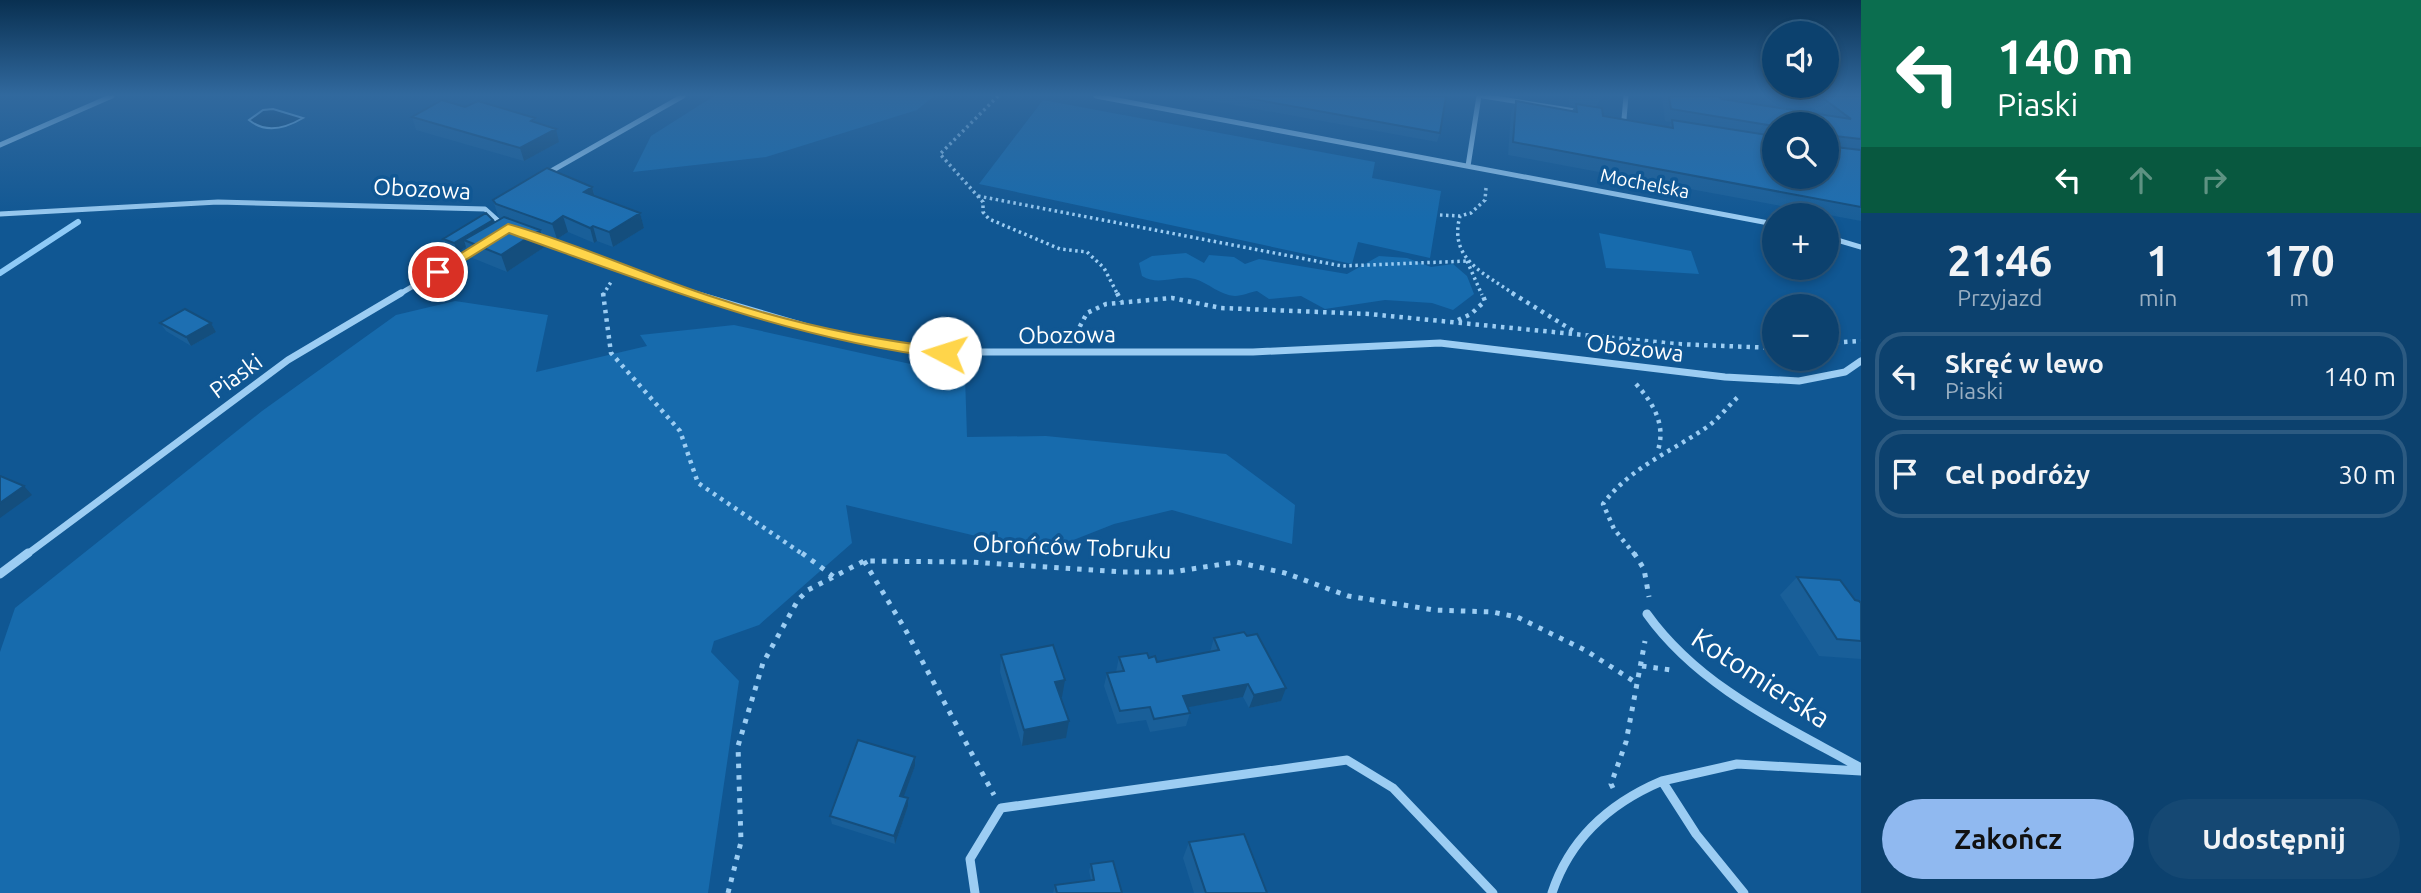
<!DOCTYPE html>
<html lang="pl">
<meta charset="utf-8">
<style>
:root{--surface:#0c416e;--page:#154873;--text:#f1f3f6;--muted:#9aafc2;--line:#2c5a81;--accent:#90b9f0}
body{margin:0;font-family:Ubuntu,sans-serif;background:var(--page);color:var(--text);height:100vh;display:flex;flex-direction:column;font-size:26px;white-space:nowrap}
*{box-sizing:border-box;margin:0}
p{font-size:23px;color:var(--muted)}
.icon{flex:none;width:38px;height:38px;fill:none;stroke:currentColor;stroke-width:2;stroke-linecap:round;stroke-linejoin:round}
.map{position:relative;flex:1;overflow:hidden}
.sheet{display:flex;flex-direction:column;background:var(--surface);width:560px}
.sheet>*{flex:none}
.guide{background:#0b6e4f;color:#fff;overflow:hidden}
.buttons{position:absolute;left:1762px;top:21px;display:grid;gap:14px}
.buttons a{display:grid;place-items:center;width:77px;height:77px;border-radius:50%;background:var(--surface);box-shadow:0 4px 10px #0003,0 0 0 2px var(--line);font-size:35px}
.pin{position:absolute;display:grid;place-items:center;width:60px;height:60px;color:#fff;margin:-30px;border:4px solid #fff;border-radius:50%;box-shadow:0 2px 7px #0007}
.me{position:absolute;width:77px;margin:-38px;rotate:275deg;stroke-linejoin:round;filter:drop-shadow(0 0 5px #0008)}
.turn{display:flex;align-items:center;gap:24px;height:147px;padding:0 21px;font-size:32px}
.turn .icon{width:91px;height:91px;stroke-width:2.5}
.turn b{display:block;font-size:49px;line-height:60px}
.lanes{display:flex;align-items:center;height:66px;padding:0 21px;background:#0003;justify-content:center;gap:35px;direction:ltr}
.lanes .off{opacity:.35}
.eta{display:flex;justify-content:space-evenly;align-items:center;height:119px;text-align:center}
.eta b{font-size:42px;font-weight:700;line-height:49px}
.cta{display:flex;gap:14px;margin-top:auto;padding:14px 21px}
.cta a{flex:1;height:80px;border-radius:42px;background:var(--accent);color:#111;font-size:28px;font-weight:700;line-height:80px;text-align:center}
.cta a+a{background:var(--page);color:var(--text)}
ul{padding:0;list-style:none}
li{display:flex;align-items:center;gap:21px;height:88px;margin:0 14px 10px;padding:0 7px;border:4px solid var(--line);border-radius:28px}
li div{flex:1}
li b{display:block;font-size:26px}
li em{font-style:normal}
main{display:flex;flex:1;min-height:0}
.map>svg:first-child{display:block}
</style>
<main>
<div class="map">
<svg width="1861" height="893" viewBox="0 0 1861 893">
<rect width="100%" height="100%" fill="#105793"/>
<path fill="#176bad" d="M714,96H934L917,110L766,157L633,172L651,136Z
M1043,100L1375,162L1372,178L1441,191L1430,258L1358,242L1352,264L979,184Z
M1599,233L1691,251L1699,274L1606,268Z
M1186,253L1204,263L1209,255L1234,257L1245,264L1259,259L1347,274L1379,256L1407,258L1431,267L1453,264L1467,276L1474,294L1453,310L1432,303L1385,300L1325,309L1301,296L1269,299L1257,291C1250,292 1242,296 1235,296C1220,295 1208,283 1195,279C1175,274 1160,287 1142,276L1139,263L1152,256Z
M455,301L548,315L536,372L647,346L640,335L734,325L965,376L967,437L1046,436L1226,454L1295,505L1292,544L1172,510L1114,524L1043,552L846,505L852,543L759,625L714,641L711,652L739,681L708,893H0V652L15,608L262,411L396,315Z"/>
<path fill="#093f6e" stroke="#8ecaf7" stroke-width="2" d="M273,109L303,118C286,128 266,134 249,120L263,110Z"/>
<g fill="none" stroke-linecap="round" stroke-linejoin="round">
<path stroke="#8ecaf7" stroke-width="6" d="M0,273L78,222"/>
<path stroke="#9ccdf3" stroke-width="3.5" stroke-dasharray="2.5 3.5" stroke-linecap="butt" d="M998,96L940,154L983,202V212L989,219L1060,249L1087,252L1104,268L1118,295
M1486,188L1485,200L1471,213L1460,216C1448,260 1485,273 1515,295
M978,196L1342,266L1468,261
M1440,215L1460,216
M1467,261L1482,295
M603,295L611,282"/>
<path stroke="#9ccdf3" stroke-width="4.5" stroke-dasharray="3.5 5" stroke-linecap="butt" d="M603,293L611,353L680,431L698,483L804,555
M1117,293L1121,301
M1512,293L1575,332
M1458,320L1471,314L1485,301L1482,293
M1080,335L1079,328L1087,313L1106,304L1172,298L1221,308L1369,314L1676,344L1774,348
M1827,343L1861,341
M1636,384C1654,404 1667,426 1657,453
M1635,555L1614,529L1603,504C1630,468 1667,454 1704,429C1718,420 1728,406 1740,395"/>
<path stroke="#9ccdf3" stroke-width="5" stroke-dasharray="4.5 7" stroke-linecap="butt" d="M802,553L834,577
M1634,553L1644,569L1649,597
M864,561L905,629L994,795
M1642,666L1671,670
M1613,788L1611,784L1626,742L1645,641
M728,893L741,842L738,746L763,663L798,600L808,590L864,561L970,562L1123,572H1172L1236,562L1285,573L1348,596L1434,610L1492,612L1517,617L1585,650L1638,684"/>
<path stroke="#9ccdf3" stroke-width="5" d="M1096,96L1774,224
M1483,96L1581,112
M1624,119L1626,96
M0,145L112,96
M1468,166L1479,96
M546,174L683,96
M0,214L218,202L485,209L504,226
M1827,237L1861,247
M538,239L698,295
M398,295L476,249"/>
<path stroke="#9ccdf3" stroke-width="7" d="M692,293L825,332L924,352H1253L1440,343L1725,377L1799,381L1845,372L1861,361
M26,555L288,360L401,293"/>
<path stroke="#9ccdf3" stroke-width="9" d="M0,574L28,553
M1647,614C1700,688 1784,725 1861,768
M975,893L970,859L1001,808L1347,760L1393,788L1493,893
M1552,893C1570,838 1610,803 1662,781
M1744,893L1696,834L1662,781L1737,764L1861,771"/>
</g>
<path fill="#195f99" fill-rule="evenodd" d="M1185,96H1446L1440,133L1437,142Z
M1569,96H1602L1596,107L1603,116L1669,127L1671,122L1665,121L1662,96H1718L1722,99L1822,115L1798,96H1861V221L1508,155L1511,113L1516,101L1572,111L1575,106L1569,105ZM1774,124H1827L1774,177Z
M465,107L537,123L559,142L524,161L416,130L412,117Z
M592,187L595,196L640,213L644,228L613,247L597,241L594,243L568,232L557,239L542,234L546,246L507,272L470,257L466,247L458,252L446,248L443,239L494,222L500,219L498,216L493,200Z
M160,323H211L216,332L191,346L166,331Z
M1797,577L1861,603V659L1819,656L1780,595Z
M1214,638L1281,701L1249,708L1243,697L1188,707L1190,713L1186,726L1150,732L1146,720L1117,724L1104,686L1107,673L1116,672L1119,657L1149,658L1157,662L1210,652Z
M1001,655L1062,697H1060L1066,738L1022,746L1000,672Z
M915,757V766L903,797L908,798V806L895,844L832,824L830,816Z
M1189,842L1267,893H1194L1183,858Z
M1091,864L1122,893H1053L1055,885L1091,880L1089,871Z"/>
<path fill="#144e7d" d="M556,129L559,142L524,161L520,148Z
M592,187L596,202L584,192Z
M640,213L644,228L613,247L609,232Z
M563,216L568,232L557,239L552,224Z
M493,220L496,229L464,240L466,247L458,252L454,243Z
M593,226L597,241L594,243L590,228Z
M540,230L546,246L507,272L501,255Z
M211,323L216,332L191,346L186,337Z
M24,486L32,495L0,518V503Z
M1065,680L1062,697L1052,699L1055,682Z
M1248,684L1243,697L1179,709L1183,696Z
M1286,688L1281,701L1249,708L1254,695Z
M1069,721L1066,738L1022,746L1024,730Z
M915,757V766L901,804L900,796Z
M908,798V806L895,844L894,836Z"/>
<path fill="#1d6fb2" stroke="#144e7d" stroke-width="2" d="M1236,96H1446L1440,133Z
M1669,96H1718L1722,99L1851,119L1820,96H1859L1861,97V139L1835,136L1830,142L1835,147L1861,150V207L1513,142L1516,101L1577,112L1576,104L1602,108L1603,116L1673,128L1672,120L1774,136V177H1827V124H1774V126L1671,109Z
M442,100L465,107L478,101L535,118L531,121L556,129L520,148L412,117Z
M547,168L592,187L584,192L640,213L609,232L593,226L590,228L563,216L552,224L496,204L493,200Z
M486,213L493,220L454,243L443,239Z
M504,217L540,230L501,255L464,240Z
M185,309L211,323L186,337L160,323Z
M0,476L24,486L0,503Z
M1797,577L1840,580L1855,600L1859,601L1861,603V641L1837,639Z
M1244,632L1247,636L1257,634L1286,688L1254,695L1248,684L1183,696L1190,713L1154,719L1150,707L1120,711L1107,673L1124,671L1119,657L1147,653L1149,658L1155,656L1157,662L1219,650L1214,638Z
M1053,645L1065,680L1055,682L1069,721L1024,730L1001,655Z
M858,740L915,757L900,796L908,798L894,836L830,816Z
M1244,834L1267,893H1206L1189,842Z
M1113,861L1122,893H1057L1055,885L1094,880L1091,864Z"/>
<linearGradient id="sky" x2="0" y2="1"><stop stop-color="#093051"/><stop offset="0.43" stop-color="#31699e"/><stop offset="1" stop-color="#31699e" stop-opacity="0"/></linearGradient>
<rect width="1861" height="221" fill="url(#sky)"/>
<path fill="#ffd54a" stroke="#a68a30" stroke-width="2" d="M508,224C576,243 643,274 710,296C787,322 865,339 945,348L952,353L945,358C790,339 655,285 509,233L443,274H433L431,272Z"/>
<g text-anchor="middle" stroke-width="7" stroke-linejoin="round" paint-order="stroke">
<g font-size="19" fill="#fff" stroke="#105793">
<text transform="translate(1645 183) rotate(11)" y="7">Mochelska</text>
</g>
<g font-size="23" fill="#fff" stroke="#105793">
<text transform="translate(422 189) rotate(3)" y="8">Obozowa</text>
<text transform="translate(1067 335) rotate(-1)" y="8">Obozowa</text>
<text transform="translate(1635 348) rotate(7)" y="8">Obozowa</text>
<text transform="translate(236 376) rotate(-36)" y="8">Piaski</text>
<text transform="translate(1072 547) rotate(2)" y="8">Obrońców Tobruku</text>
</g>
<g font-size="28" fill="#fff" stroke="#105793">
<text transform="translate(1761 678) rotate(33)" y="10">Kotomierska</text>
</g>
</g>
</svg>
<div class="buttons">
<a><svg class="icon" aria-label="sound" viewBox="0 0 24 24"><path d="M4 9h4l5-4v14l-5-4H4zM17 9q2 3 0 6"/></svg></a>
<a><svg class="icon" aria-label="search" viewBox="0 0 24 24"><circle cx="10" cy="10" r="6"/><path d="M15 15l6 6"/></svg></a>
<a>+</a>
<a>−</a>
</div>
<div class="pin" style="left:438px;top:272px;background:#d93025"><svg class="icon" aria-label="arrive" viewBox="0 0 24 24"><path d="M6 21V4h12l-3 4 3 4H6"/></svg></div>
<svg class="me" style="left:945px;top:353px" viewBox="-20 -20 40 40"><circle r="19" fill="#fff"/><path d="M0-13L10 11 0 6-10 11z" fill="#ffd54a"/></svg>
</div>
<section class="sheet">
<div class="guide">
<div class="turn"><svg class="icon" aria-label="left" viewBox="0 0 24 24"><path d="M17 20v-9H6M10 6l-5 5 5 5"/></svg><div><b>140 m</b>Piaski</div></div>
<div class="lanes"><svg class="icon" aria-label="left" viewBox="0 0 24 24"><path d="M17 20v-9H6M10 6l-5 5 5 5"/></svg><svg class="icon off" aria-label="ahead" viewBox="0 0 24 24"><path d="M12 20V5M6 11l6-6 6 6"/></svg><svg class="icon off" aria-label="right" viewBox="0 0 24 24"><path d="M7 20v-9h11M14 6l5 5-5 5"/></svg></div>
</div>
<div class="eta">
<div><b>21:46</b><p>Przyjazd</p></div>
<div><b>1</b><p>min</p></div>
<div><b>170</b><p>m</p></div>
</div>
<ul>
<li><svg class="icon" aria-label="left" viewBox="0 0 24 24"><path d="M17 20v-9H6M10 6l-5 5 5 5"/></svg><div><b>Skręć w lewo</b><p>Piaski</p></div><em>140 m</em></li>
<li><svg class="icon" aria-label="arrive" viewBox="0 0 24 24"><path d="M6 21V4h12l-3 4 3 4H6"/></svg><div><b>Cel podróży</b></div><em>30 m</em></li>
</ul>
<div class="cta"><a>Zakończ</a><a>Udostępnij</a></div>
</section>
</main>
